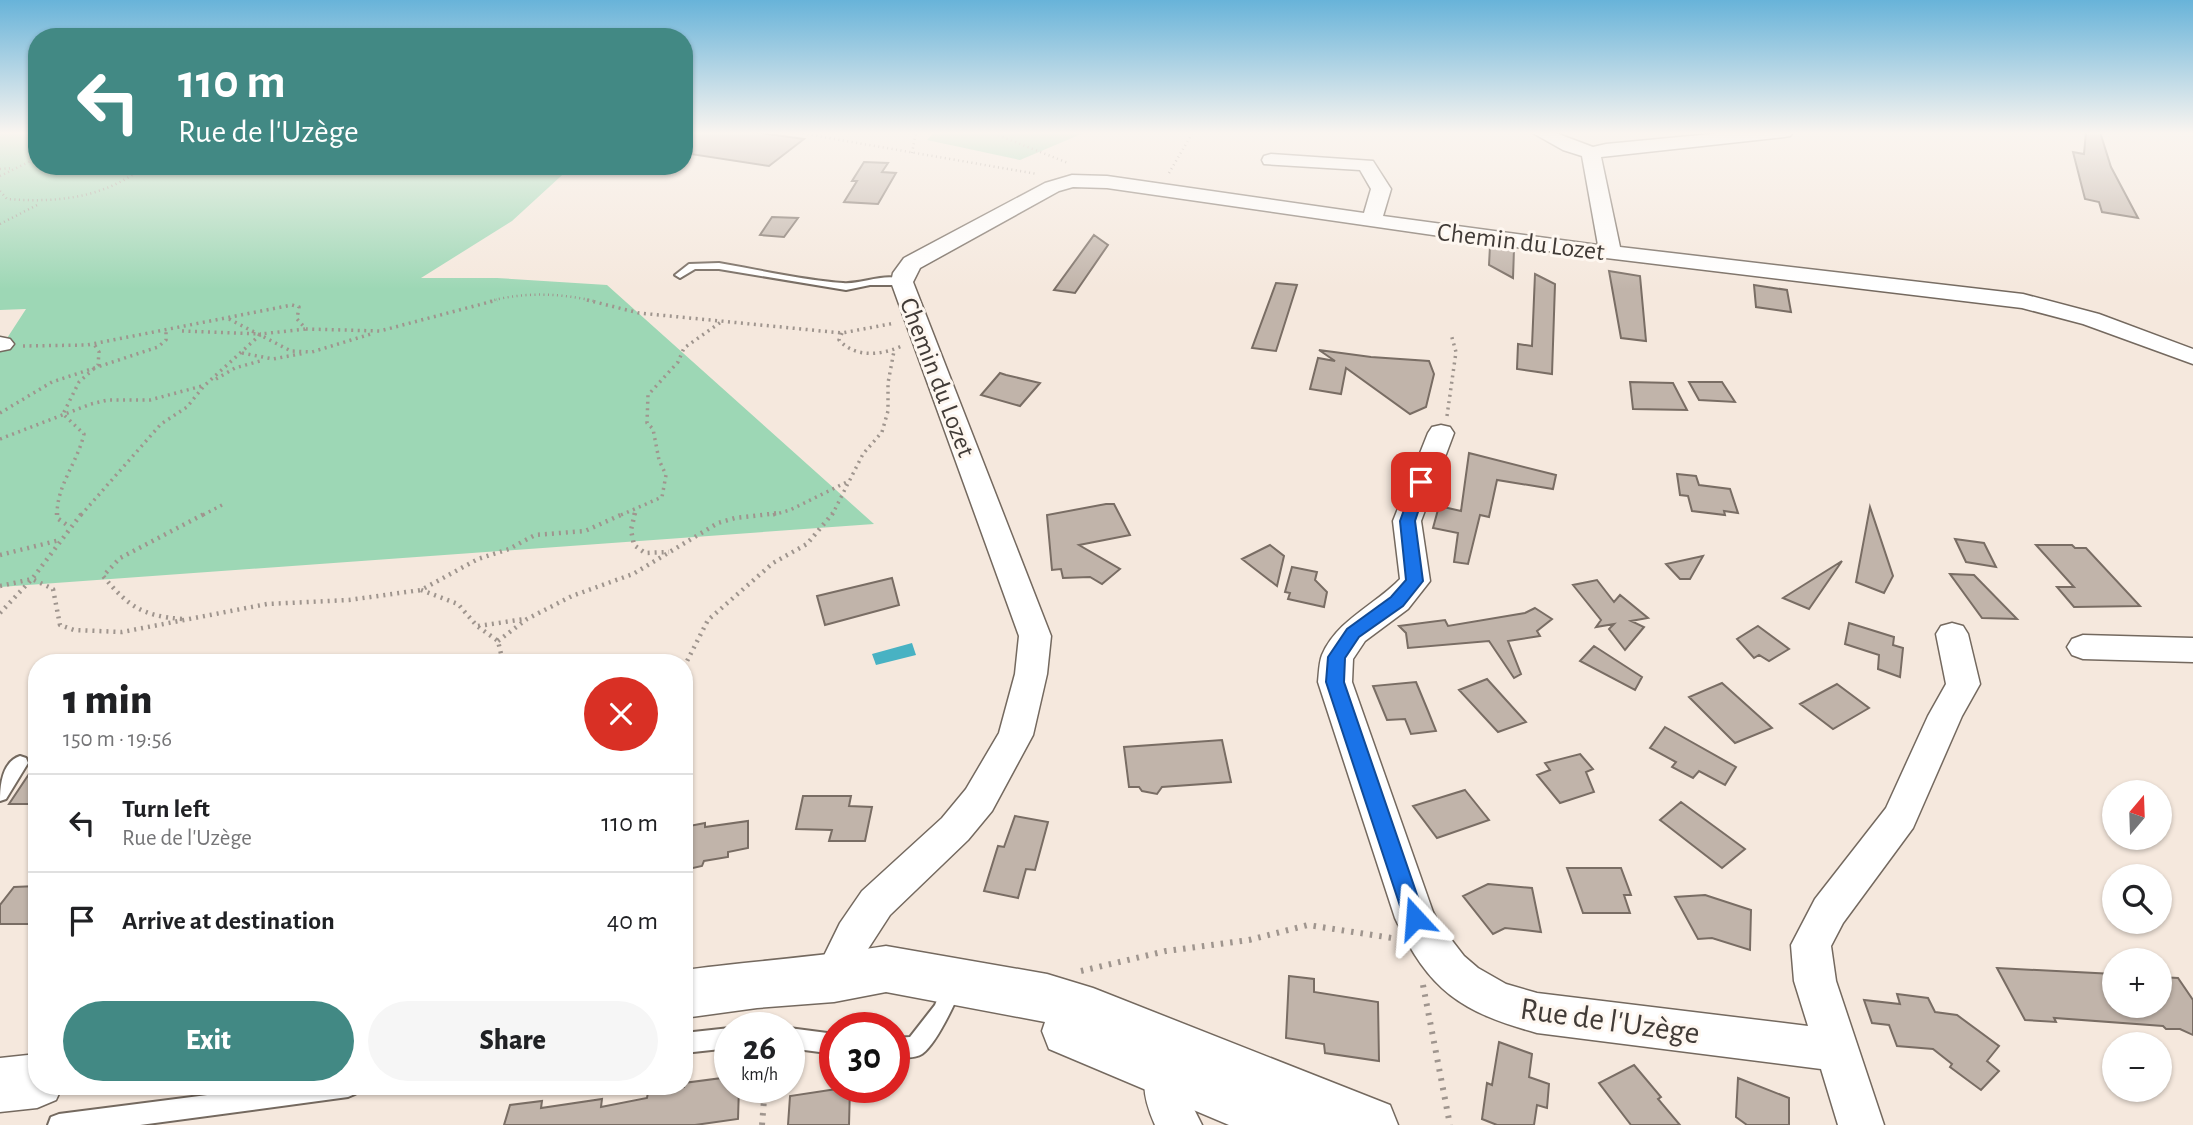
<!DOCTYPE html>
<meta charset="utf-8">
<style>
:root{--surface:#fff;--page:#f6f6f6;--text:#202124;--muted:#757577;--line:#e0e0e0;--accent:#428984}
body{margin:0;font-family:"Alegreya Sans",sans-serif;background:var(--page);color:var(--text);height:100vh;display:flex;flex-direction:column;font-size:26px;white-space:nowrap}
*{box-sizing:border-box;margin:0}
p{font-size:23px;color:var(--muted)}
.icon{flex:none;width:38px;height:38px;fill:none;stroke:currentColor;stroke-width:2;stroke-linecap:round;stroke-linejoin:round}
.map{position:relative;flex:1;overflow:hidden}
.details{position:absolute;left:28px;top:654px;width:665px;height:441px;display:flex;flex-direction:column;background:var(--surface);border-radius:28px;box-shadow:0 2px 5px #0004}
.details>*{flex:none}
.top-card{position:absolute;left:28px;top:28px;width:665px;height:147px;border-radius:28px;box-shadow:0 2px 5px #0004;background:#428984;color:#fff;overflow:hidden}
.needle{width:46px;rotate:19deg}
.buttons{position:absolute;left:2102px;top:780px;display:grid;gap:14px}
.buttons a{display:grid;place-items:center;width:70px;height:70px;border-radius:50%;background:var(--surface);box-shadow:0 2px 5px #0004;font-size:35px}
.speed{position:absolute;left:714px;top:1012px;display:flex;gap:14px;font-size:35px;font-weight:700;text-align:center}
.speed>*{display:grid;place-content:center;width:91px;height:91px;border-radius:50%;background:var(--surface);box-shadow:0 2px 5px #0004;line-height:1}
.speed small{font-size:18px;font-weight:400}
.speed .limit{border:10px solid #d22;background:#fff;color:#111}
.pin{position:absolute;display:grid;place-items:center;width:60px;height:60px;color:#fff;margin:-30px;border-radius:14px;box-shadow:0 4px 10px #0006}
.me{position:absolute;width:77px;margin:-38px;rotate:341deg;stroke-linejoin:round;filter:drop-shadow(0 0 5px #0008)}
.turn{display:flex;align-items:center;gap:24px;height:147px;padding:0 35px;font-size:32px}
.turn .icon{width:91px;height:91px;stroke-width:2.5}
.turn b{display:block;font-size:49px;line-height:60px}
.round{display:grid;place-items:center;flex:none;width:74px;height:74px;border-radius:37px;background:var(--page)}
.overview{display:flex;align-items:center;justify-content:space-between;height:119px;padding:0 35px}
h1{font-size:42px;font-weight:800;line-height:52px}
.button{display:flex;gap:14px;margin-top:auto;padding:14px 35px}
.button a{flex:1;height:80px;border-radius:42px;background:var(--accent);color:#fff;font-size:28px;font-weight:800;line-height:80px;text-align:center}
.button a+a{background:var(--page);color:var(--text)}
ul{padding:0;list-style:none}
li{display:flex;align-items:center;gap:21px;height:98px;padding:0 35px;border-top:2px solid var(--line)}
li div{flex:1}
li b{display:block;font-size:26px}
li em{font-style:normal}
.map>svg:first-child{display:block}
</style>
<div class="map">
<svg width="2193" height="1125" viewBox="0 0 2193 1125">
<rect width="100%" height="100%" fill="#f5e8dd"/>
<path fill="#9dd7b5" d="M0,132H37V166H572L512,221L421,278H497L607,285L874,524L0,587V349L26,309L0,310Z
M934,132H1086L1020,160L927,140Z"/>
<path fill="#48b2c3" d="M912,643L916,655L876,665L872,654Z"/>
<path fill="#c1b4aa" stroke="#796d64" stroke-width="2" d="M684,132H752L804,139L769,166L684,153Z
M2086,132H2100L2111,167L2138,218L2102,212L2099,202L2085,199L2073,152L2084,154Z
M864,162L888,163L882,172L896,173L878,204L844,202L857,181H852Z
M772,217L798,218L784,237L760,235Z
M1094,235L1108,245L1075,293L1054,290Z
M1490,246L1514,249L1513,278L1489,265Z
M1609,271L1640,276L1646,341L1621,338Z
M1535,274L1555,284L1552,374L1517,369L1518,344L1532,346Z
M1276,283L1297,285L1276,351L1252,348Z
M1754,285L1787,290L1791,312L1756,307Z
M1319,350L1371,357L1429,361L1434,374L1426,407L1410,414L1346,368L1341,394L1310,389L1318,358L1335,361Z
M1000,373L1006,375L1040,383L1020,406L981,395Z
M1630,382L1673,383L1687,410L1633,409Z
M1689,382H1722L1735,402L1699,400Z
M1469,453L1556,475L1553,489L1497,480L1489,517L1480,515L1468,564L1454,562L1458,533L1433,528L1439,506L1461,511Z
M1677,474L1696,476L1699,485L1730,489L1738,513L1724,511L1725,515L1692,511L1688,496L1680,495Z
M1106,504H1114L1130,535L1079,545L1120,569L1102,584L1090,577L1063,578L1061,569L1052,570L1047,515Z
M1870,507L1893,576L1884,593L1856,582Z
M1955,539L1984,543L1996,567L1966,562Z
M1270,545L1284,556L1277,586L1242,559Z
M2036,545H2072L2075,548H2086L2140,606L2074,607L2057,587H2074Z
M1703,556L1690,579H1680L1666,564Z
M1842,561L1809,609L1783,598Z
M1292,567L1317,572L1315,580L1327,592L1324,607L1288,599L1290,593L1285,592Z
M1950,574L1974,575L2017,619L1982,618Z
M892,578L899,605L825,625L817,596Z
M1597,580L1614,602L1620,595L1648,618L1631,621L1644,627L1625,650L1609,629L1614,624L1596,627L1601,620L1573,585Z
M1535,608L1552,619L1537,631L1540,636L1508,641L1521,674L1514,678L1489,641L1408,648L1406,633L1399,626L1445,620L1448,626L1525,613Z
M1849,623L1894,637L1893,645L1903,648L1900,677L1878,669L1879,655L1845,644Z
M1758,626L1789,649L1769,661L1759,655L1754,658L1737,639Z
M1594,646L1642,677L1635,690L1580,661Z
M1487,679L1526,722L1498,732L1459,690Z
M1416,682L1428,711L1436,731L1411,734L1405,719L1387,720L1373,686Z
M1722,683L1772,728L1735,743L1689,697Z
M1837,684L1869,708L1833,729L1800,704Z
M1665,727L1736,767L1725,785L1699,771L1693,778L1672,767L1676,762L1650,748Z
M1222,740L1231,782L1162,787L1157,794L1142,791L1139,787H1129L1124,747Z
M1580,754L1593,769L1586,772L1594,792L1560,803L1537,775L1550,770L1545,763Z
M37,762V804H9Z
M1465,790L1489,820L1437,838L1413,806Z
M803,796H851L849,806L872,807L865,841H829L832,830L796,829Z
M1681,802L1745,849L1722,868L1660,820Z
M1015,816L1048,822L1035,870L1026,869L1018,898L984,891L998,846L1004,847Z
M748,821V848L728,852V857L704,861L702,866L684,870V827L705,823V827Z
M1567,868H1621L1631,895H1624L1630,913H1583Z
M1488,884L1532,888L1541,932L1505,928L1493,934L1463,896Z
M37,886V924H0V905L14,887Z
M1705,895L1751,910L1750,950L1712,938L1698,939L1675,897Z
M1997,968L2114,974V1006H2160V977L2178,978L2193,1000V1035L2180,1029H2166L2163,1026L2054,1018L2056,1022L2025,1020Z
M1289,976L1314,979V992L1378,1002L1379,1061L1325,1053L1324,1044L1286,1038Z
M1897,994L1928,998L1935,1012L1957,1015L1999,1046L1987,1061L1999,1071L1981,1090L1950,1067L1952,1064L1933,1049L1897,1046L1889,1025L1872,1023L1864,1000L1900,1004Z
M1499,1042L1532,1054L1529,1077L1549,1084L1547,1108L1537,1105L1534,1125H1497L1482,1119L1487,1083L1492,1085Z
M1634,1065L1661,1097L1658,1099L1680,1125H1631L1599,1083Z
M730,1077V1087H739L738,1119L695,1125H504L510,1105L542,1101L541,1108L602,1099L601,1107L647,1098L649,1087H684V1083Z
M1738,1078L1789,1098V1125H1747L1736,1117Z
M850,1087L849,1125H788L790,1096Z"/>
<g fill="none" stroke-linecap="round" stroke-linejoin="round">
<g stroke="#74695f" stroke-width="4">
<path id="service" d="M719,263C760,270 802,280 843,283C862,285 890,270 907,282L902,285H870L846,290L719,269H695L680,278L675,275L689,264Z
M20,756L26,758L28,763L6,799L0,801C0,785 2,762 20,756Z
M952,978L959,981L962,987C954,1005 937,1043 922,1054C915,1059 902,1057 894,1058V1038L910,1037L935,1005L945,981Z
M730,1028V1048L684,1053V1033Z
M789,1028L835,1034V1054L789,1048Z
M270,1087H358L355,1094L348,1097L140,1125H48L51,1117L59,1114Z"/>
</g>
<g stroke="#74695f" stroke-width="3">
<path id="minor" d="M1531,132H1553L1593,147L1606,144L1732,132H1793L1790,136L1784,137L1601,157L1620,247L2023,294L2099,314L2193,349V364L2083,324L2022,308L1523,248L1107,188L1073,187L1059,191L920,268L913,282L1051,636L1047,674L1033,735L992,811L968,840L890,915L868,949L849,992L834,997L819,992L813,978L840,923L862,891L942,818L966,789L999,733L1015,674L1019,636L891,282L893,273L904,258L1045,183L1072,175L1107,176L1364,213L1371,189L1360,170L1264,164L1262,160L1264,156L1271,154L1373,161L1391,189L1383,216L1598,245L1582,156L1563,150Z
M0,337L10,339L14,344L10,349L0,351Z
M1441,425L1450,427L1454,433L1421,521L1430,581L1408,609L1365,641L1353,659L1352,682L1433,912L1440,925L1464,956L1478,968L1506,984L1537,993L1808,1026L1794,981L1791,945L1815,899L1886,808L1928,716L1946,684L1936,634L1941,626L1952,623L1963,626L1968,634L1980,684L1962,716L1913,828L1843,923L1831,946L1836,981L1884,1125H1838L1821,1069L1537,1033C1461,1012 1429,991 1395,918L1318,682C1319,673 1319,663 1322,655C1337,620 1375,605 1400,579L1393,521L1428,433L1432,427Z
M2083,635L2193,638V662L2083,659L2072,655L2067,647L2072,639Z
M1179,1043L1194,1049L1201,1064L1194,1079L1187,1087L1188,1097L1202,1125H1155C1139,1089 1137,1060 1179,1043Z"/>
</g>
<g stroke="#74695f" stroke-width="3">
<path id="tertiary" d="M886,946L1047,974L1093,988L1390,1105L1398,1125H1229L1049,1049L1042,1031L1045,1022L886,992L834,1002L757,1008L684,1018V970C752,961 819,957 886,946Z
M37,1054V1087H62L56,1100L37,1108L0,1112V1058Z"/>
</g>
<path stroke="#9f958e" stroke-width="2.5" stroke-dasharray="1 3.5" stroke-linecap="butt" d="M794,132L1037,174
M990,132L1068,163
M0,133L15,132
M912,153L916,132
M0,169L12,168
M1169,173L1193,132
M0,176L37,158
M0,191L7,199C58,203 104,198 145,166
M0,224L39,204
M490,301C525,292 559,293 594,301"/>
<path stroke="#9f958e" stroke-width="3.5" stroke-dasharray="2 4.5" stroke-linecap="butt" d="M587,300L639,313L842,333L895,323
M229,319L291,351L312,352L374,333
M182,331L261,334
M842,333L839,340C856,359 883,355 904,345
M23,346L87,345L292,305L299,307L297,319L306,329L380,331L497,300
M242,353L273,359L305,353
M216,379L235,368L260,361
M0,413L52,382L158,347L166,340V331
M1447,416L1456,352L1451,334
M0,439L91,404L108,400H150L202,386
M57,515C57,484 77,464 84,434L63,414L79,382L98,365L99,352L94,344
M81,515L161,424L187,407L204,386L261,334L305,329
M203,515L222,505
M621,515L662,497L666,475L659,460L653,429L647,423L648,395L678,362L684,348L721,322
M634,515L635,511
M773,515L790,510L847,482
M832,515L863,454L882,432L888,411V383L894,351"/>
<path stroke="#9f958e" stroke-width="4.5" stroke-dasharray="2 5" stroke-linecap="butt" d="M57,513V518L70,527
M635,513L631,530L634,545L645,553L669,552
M0,555L60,540
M0,586L32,579L53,589L60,625L74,630L122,632L267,604L349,600L421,590L478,559L509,549L535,535L585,531L625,513
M421,590L458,604L477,626L498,641L502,658L516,663
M0,613L32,579L82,513
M182,619C142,616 128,606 103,576L120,558L206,513
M478,626L525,619
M498,641L527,619L572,596L633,574L718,523L735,518L779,513
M684,667L708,620L773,563L807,544L833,513"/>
<path stroke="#9f958e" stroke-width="6" stroke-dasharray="2.5 7" stroke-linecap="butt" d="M1081,971L1166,951L1249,940L1308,925L1392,938
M1423,985L1450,1125
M762,1125L765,1087"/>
<use href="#service" fill="#fff" fill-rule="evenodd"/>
<use href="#minor" fill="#fff" fill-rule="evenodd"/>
<use href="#tertiary" fill="#fff" fill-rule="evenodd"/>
</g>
<linearGradient id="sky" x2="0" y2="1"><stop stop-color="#68b3d9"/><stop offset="0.46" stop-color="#faf5f0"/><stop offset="1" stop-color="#faf5f0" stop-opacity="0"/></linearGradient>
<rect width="2193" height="289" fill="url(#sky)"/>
<path fill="#1a73e8" stroke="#114b97" stroke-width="2" d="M1421,478L1428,482L1415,521L1423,581L1403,606L1359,637L1345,658L1344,682L1425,918L1422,925L1415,928L1407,925L1404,918L1326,682L1328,657L1347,629L1391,597L1406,580L1400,521L1414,482Z"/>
<g text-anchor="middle" stroke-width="6" stroke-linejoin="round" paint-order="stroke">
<g font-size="26" fill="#413b37" stroke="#fef7f0">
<text transform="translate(1521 241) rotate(7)" y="9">Chemin du Lozet</text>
<text transform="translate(938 377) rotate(69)" y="9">Chemin du Lozet</text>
</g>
<g font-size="32" fill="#413b37" stroke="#fef7f0">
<text transform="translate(1610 1020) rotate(8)" y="11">Rue de l'Uzège</text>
</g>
</g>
</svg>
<div class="buttons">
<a><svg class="needle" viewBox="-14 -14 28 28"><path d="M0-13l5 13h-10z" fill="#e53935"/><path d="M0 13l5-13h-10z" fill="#757577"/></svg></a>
<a><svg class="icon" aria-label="search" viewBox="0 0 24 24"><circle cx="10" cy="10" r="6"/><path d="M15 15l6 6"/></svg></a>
<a>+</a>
<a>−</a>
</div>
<div class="speed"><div>26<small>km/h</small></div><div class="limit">30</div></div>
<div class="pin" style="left:1421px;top:482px;background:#d93025"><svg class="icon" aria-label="arrive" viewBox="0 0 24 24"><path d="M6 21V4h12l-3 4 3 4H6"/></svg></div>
<svg class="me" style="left:1415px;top:918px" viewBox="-20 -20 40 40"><path d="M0-17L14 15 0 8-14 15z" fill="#1a73e8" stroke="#fff" stroke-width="4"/></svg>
<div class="top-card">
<div class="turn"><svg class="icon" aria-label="left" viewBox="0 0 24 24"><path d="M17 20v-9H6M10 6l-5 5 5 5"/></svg><div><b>110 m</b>Rue de l'Uzège</div></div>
</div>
<section class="details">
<div class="overview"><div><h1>1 min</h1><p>150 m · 19:56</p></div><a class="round" style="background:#d93025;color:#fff"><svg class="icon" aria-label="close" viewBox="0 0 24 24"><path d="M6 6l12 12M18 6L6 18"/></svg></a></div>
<ul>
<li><svg class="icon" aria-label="left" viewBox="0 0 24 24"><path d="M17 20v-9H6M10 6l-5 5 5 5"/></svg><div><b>Turn left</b><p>Rue de l'Uzège</p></div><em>110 m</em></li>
<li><svg class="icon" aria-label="arrive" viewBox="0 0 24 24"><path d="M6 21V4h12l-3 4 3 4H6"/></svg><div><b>Arrive at destination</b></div><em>40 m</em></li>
</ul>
<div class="button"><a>Exit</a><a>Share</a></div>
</section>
</div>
